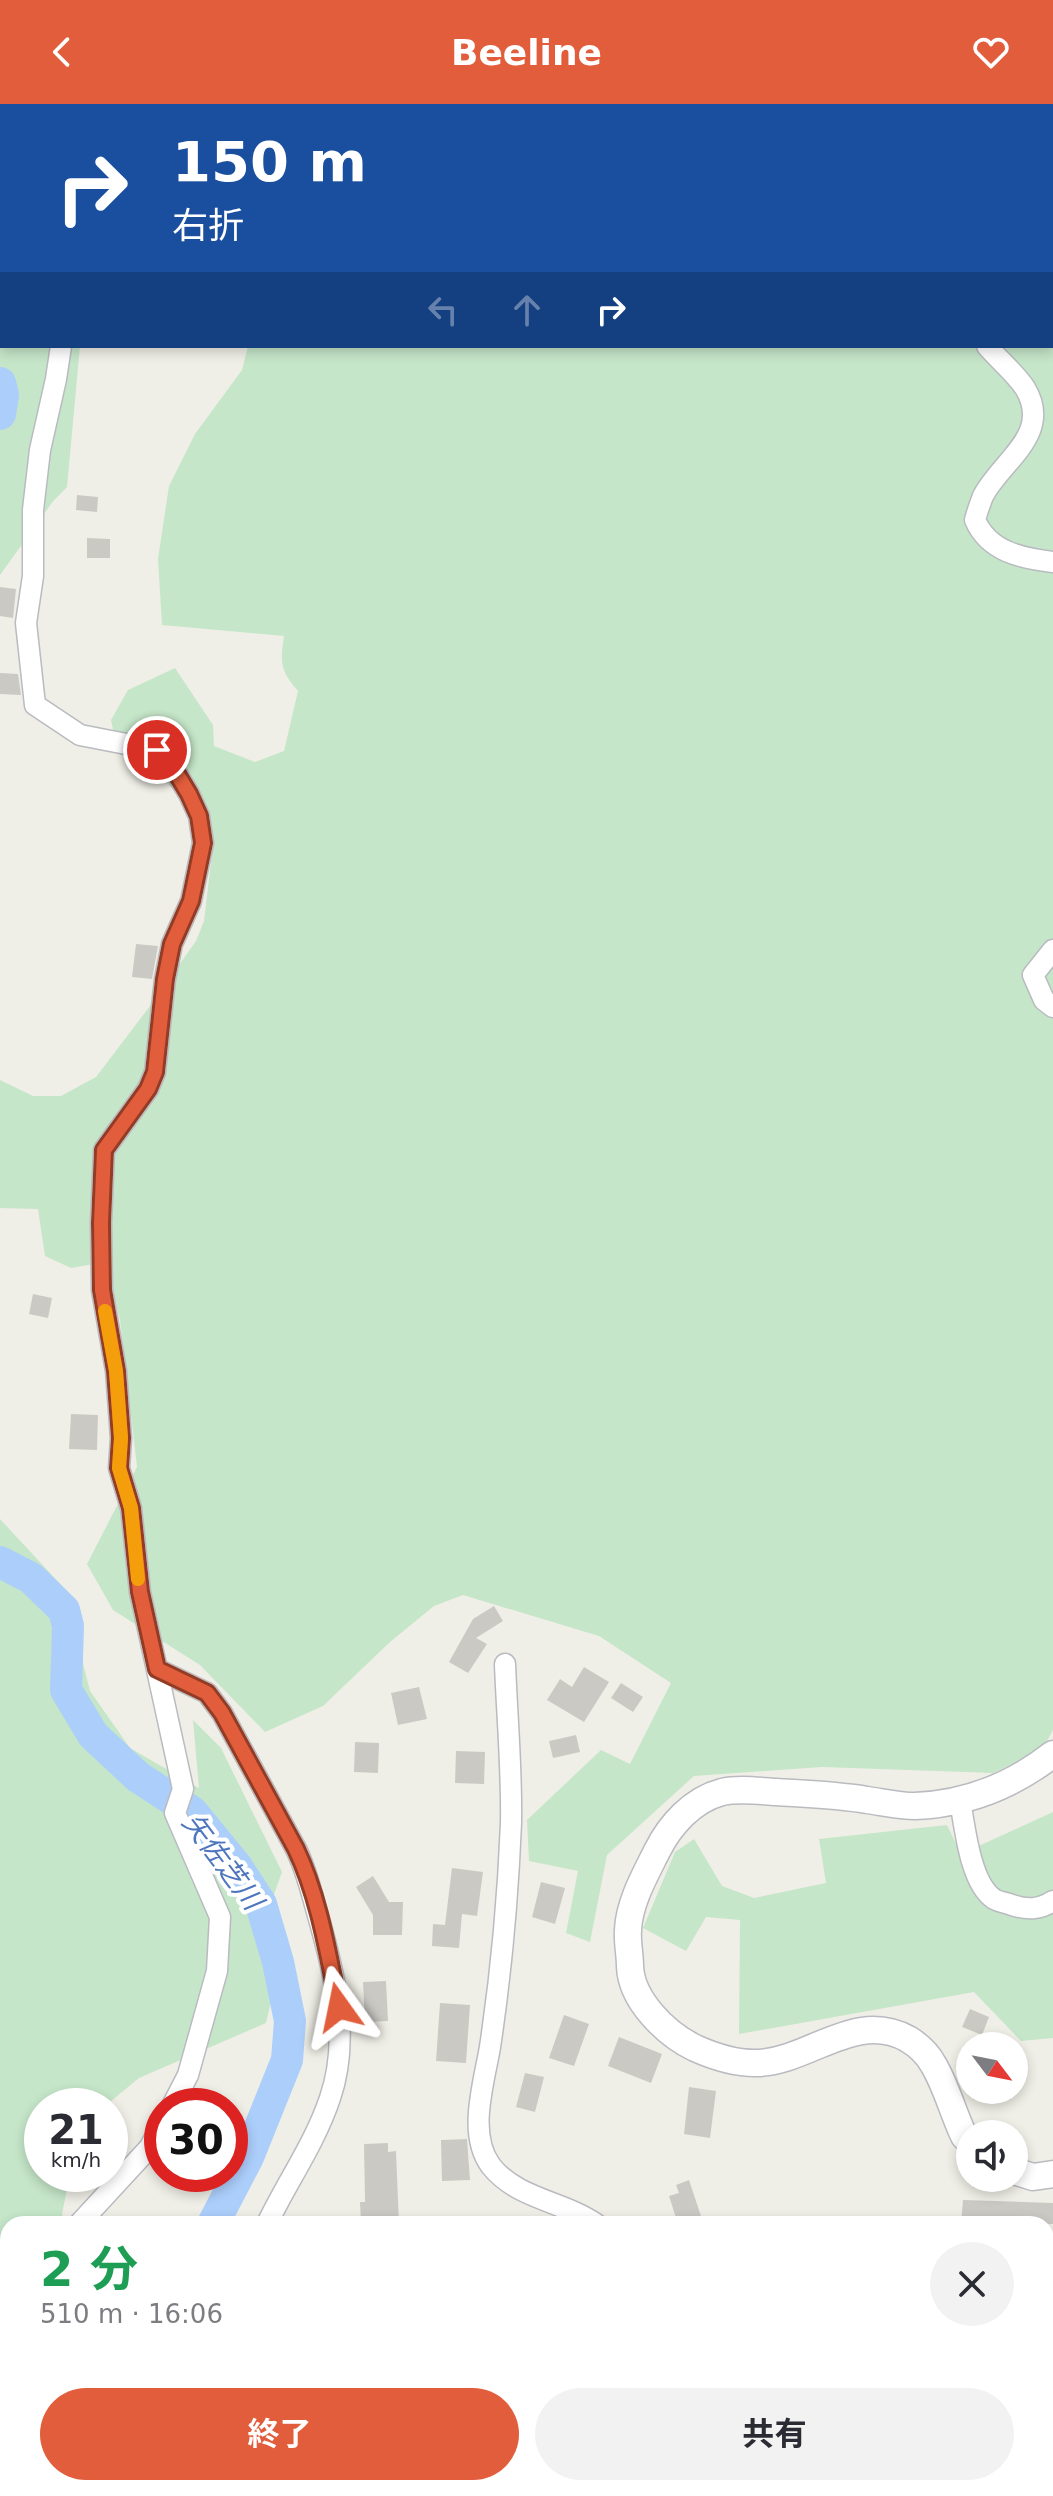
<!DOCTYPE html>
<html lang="ja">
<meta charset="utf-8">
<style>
:root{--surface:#fff;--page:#f2f2f3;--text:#2b2b33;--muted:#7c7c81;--accent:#e15d3b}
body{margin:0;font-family:"DejaVu Sans","Noto Sans JP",sans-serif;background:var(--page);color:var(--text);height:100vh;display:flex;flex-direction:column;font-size:30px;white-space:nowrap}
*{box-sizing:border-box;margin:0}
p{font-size:26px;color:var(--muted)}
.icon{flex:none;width:44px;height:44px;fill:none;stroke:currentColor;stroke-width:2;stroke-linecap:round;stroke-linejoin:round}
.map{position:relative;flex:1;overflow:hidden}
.drawer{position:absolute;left:0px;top:2112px;width:1054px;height:280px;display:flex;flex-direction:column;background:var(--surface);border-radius:24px 24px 0 0;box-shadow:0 4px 12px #0003}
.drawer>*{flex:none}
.top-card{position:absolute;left:0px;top:0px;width:1054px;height:244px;box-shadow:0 4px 12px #0003;background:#1a4fa0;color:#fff;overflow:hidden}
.needle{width:52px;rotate:122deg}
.buttons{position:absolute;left:956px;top:1928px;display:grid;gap:16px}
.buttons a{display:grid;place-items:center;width:72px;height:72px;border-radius:50%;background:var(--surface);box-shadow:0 4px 12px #0003;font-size:40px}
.speed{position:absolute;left:24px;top:1984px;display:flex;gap:16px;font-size:40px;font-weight:700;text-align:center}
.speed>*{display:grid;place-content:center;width:104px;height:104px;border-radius:50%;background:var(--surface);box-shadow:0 4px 12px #0003;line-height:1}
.speed small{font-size:20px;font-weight:400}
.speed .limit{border:12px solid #d22;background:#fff;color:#111}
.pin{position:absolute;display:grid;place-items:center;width:68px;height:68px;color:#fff;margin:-34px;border:4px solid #fff;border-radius:50%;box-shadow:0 2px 8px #0007}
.me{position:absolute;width:88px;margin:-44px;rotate:348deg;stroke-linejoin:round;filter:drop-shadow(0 0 6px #0008)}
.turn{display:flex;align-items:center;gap:28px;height:168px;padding:0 40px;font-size:36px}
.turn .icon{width:104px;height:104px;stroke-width:2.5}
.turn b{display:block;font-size:56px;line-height:68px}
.lanes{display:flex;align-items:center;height:76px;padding:0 40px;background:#0003;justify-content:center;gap:40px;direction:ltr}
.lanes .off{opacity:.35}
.round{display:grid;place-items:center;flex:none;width:84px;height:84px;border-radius:42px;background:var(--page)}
.summary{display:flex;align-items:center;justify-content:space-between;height:136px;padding:0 40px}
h1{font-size:48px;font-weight:700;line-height:60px;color:#1e9e55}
.cta{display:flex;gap:16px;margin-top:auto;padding:16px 40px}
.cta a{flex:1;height:92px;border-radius:48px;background:var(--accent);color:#fff;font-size:32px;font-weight:700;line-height:92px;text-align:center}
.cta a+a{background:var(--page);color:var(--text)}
header{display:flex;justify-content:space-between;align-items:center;height:104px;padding:0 40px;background:var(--accent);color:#fff;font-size:36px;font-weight:700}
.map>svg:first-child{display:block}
</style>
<header><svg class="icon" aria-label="back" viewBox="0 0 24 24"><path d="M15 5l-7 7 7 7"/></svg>Beeline<svg class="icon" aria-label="heart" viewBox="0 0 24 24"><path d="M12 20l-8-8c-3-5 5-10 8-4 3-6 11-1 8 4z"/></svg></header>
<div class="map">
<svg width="1053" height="2392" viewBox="0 0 1053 2392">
<rect width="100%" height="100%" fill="#f0efe7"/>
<path fill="#c5e6c9" d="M0,0L138,2H2V242H80L67,383L54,396L0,471Z
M263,0H1053V1626L1042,1646L993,1669L822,1663L694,1672L607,1751L590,1838L566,1829L578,1767L529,1757L527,1716L601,1646L630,1660L671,1579L599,1532L463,1491L434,1502L390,1538L323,1602L265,1628L200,1561L113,1506L87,1460L137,1363L120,1216L105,1158L71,1164L45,1152L38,1105L0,1104V976L33,992H61L96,973L150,902L196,837L204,817L212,750L203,713L114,630L111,616L128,586L175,564L213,621L214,642L255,658L284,647L298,587C280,566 280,559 284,532L162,521L158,455L169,382L195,330L242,266L248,242H1052V2Z
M0,1415L64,1484L90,1587L130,1644L199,1684L193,1616L221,1644L282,1768L262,1824L273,1890L266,1919L139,1974L105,2002H42V2070H70L62,2110L65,2120H8V2384H67L66,2392H0Z
M1053,1708V1934L1021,1937L974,1888L739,1930L740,1816L706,1813L686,1847L643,1824L675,1748L694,1735L722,1782L754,1794L826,1779L819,1735L947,1721L961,1750Z"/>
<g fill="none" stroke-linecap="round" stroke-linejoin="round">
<path stroke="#accefb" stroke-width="32" d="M68,2L69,0
M0,140L2,127
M0,279L3,291L0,310
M0,1458L31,1474L64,1506L68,1522L66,1586L93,1631L138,1673L192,1708L237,1763L261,1800L278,1858L290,1917L287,1956L248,2053L213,2120
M248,2384L249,2392"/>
</g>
<path fill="#cbc9c4" d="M77,391L98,393L97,408L76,406Z
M87,434L110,435V454H87Z
M0,483L16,485L13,514L0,512Z
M0,569L18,570L21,591L0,590Z
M136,840L158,842L152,875L132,873Z
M33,1190L52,1194L48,1214L29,1210Z
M71,1310L98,1311L97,1346L69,1345Z
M494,1502L503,1517L476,1534L487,1540L468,1569L449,1558L473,1515Z
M584,1563L609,1578L584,1618L547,1596L560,1575L572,1583Z
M621,1579L643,1593L633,1608L611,1594Z
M419,1583L427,1615L398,1621L391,1589Z
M576,1631L580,1648L553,1654L549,1637Z
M355,1638L379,1639L378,1669L354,1668Z
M456,1647L485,1648L484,1680L455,1679Z
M452,1764L483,1768L477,1812L462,1810L459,1844L432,1842L433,1820L445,1821Z
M373,1772L389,1798H403L402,1831H373V1811L356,1783Z
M541,1778L565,1784L555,1820L532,1813Z
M386,1877L388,1917L365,1918L363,1878Z
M440,1899L470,1901L466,1959L436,1957Z
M970,1905L989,1913L982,1931L962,1923Z
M564,1911L589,1920L574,1962L549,1954Z
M619,1933L662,1950L651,1979L608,1962Z
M525,1969L544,1973L535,2008L516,2003Z
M689,1983L716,1987L710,2034L684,2030Z
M467,2035L470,2076L442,2077L441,2036Z
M388,2039V2048L396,2047L399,2120H361L360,2098H365L364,2040Z
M689,2076L702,2115L678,2120L669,2092L679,2089L676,2081Z
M963,2096L1053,2099V2120H961Z"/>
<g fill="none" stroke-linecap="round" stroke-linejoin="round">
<g stroke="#b9bbc0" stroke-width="23">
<path id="minor" d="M108,2L109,0
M935,2L936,0
M61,242L56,275L40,346L33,406V472L26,519L35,601L80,631L157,646L174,665L189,690L199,712L203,739L191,797L172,840L165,875L155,968L148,985L104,1046L101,1119L102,1186L116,1267L121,1334L119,1364L131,1404L140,1488L183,1685L175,1709L220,1813L217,1867L188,1971L172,2002
M987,242C999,256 1015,269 1025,284C1053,330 1002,356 983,392C980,400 977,408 975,416C989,448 1021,454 1053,458
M1053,846L1033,871L1044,896L1053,903
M505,1560C507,1612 512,1666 511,1719C508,1793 501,1870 490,1943C484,1979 467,2030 491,2062C517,2095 563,2097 596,2120
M157,1565L207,1589L222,1609L296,1745C306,1765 311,1787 317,1808C334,1867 351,1934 330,1994C315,2039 287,2078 267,2120
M960,1697C965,1723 970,1779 994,1795C999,1798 1007,1799 1012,1801C1027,1806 1039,1806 1053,1797
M79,2120L150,2043L162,2020
M0,2240L8,2218
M1046,2256L1053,2252
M305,2384L307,2392
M581,2384L586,2392"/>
</g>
<g stroke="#b9bbc0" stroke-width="29">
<path id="tertiary" d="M970,2038L964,2032C953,2009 946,1981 933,1960C927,1949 918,1941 908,1935C856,1906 811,1956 759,1959C736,1960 715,1953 695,1944C666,1930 631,1896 630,1862C630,1850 627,1838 628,1826C629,1799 645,1771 657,1747C670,1721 692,1696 722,1688C739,1684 759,1687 776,1688C807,1690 837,1691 867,1696C882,1698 899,1702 915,1702C967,1700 1012,1682 1053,1650
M1014,2067L1033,2073L1053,2070"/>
</g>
<path stroke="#9ec6af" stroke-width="3" stroke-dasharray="8 4" stroke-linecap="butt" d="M439,2392L442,2384"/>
<use href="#minor" stroke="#fff" stroke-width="20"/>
<use href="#tertiary" stroke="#fff" stroke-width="26"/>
</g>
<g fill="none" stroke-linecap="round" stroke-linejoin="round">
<g stroke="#923c26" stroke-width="20">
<path id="route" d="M157,646L174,665L189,690L199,712L203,739L191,797L172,840L165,875L155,968L148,985L104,1046L101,1119L102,1186L116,1267L121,1334L119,1364L131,1404L140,1488L157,1565L207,1589L222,1609L296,1745C319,1793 328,1850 339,1903"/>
</g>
<use href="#route" stroke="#e15d3b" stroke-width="14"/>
<path stroke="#f59e0b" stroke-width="14" d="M105,1207L116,1267L121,1334L119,1364L131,1404L138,1475"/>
</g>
<g text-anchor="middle" stroke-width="8" stroke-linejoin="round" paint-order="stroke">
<g font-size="28" font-style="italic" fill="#4e76be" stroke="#fff">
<text transform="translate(223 1757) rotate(53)" y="10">矢佐芝川</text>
</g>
</g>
</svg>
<div class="buttons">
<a><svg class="needle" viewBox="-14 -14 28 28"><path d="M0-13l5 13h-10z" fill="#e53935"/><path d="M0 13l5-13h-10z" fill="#7c7c81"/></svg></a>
<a><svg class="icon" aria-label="sound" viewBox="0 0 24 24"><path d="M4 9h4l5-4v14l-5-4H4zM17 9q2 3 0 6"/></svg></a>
</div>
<div class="speed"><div>21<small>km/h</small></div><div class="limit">30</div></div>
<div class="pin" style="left:157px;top:646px;background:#d93025"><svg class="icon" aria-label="arrive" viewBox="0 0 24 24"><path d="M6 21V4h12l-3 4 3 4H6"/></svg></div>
<svg class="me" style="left:339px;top:1903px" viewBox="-20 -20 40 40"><path d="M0-17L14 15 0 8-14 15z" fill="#e15d3b" stroke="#fff" stroke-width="4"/></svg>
<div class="top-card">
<div class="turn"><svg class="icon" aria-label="right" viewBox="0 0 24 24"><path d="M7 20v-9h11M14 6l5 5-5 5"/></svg><div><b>150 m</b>右折</div></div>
<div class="lanes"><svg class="icon off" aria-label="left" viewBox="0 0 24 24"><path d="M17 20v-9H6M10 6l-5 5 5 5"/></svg><svg class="icon off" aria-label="ahead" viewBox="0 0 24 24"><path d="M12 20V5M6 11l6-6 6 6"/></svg><svg class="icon" aria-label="right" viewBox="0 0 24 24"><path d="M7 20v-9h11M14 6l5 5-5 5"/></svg></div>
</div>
<section class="drawer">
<div class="summary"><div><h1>2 分</h1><p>510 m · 16:06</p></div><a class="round"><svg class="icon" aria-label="close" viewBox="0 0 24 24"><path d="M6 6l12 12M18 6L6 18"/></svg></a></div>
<div class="cta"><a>終了</a><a>共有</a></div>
</section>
</div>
